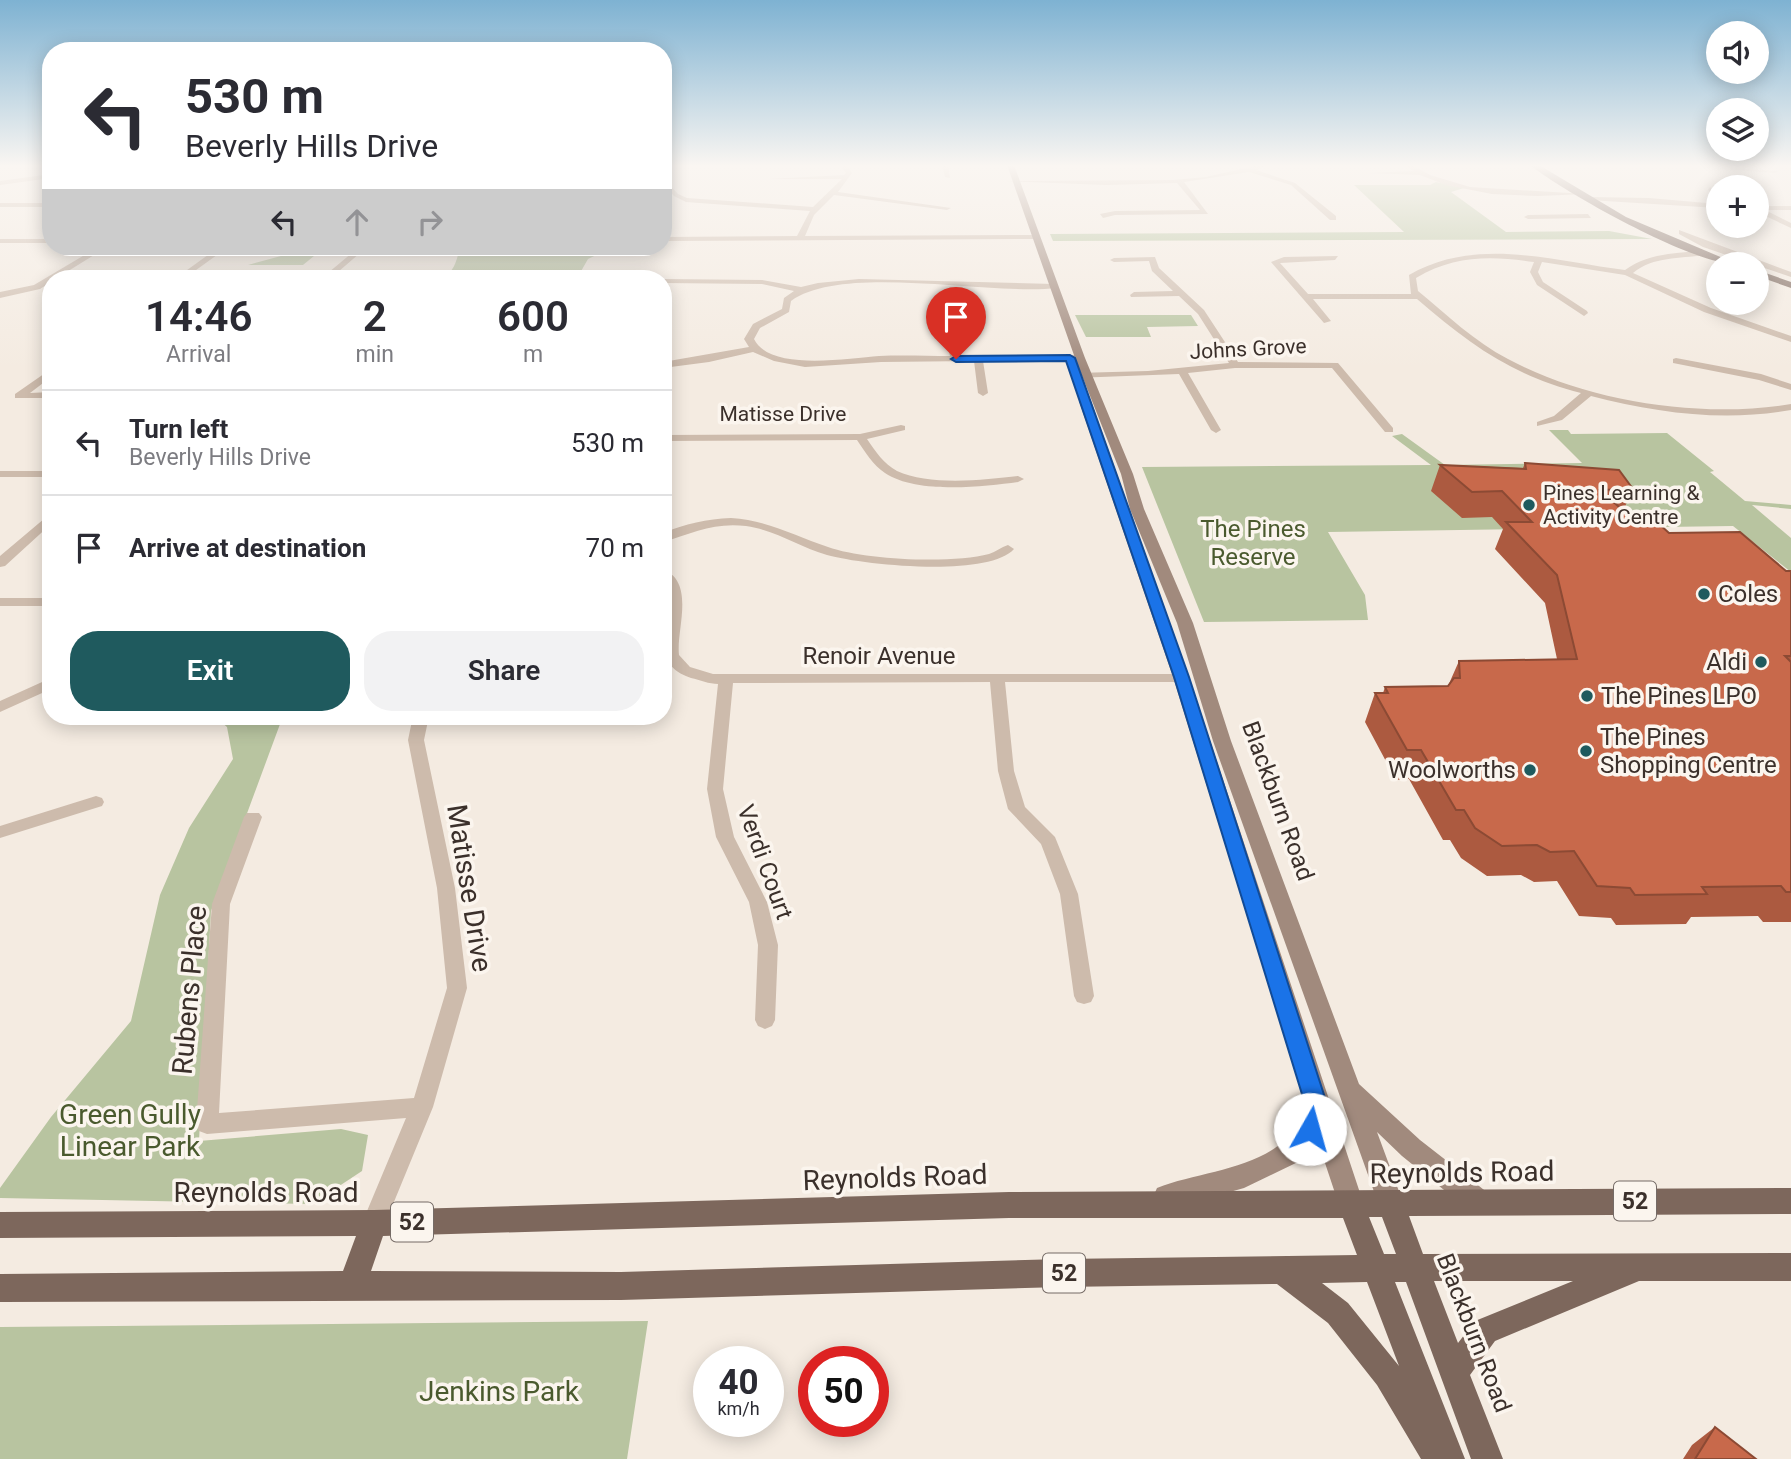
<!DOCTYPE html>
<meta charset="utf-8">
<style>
:root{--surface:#fff;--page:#f2f2f3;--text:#2b2b33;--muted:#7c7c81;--line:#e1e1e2;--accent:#1f5a5e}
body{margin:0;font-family:Roboto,sans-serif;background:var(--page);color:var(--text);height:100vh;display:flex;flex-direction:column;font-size:26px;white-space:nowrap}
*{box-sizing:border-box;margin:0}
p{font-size:23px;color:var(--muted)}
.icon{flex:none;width:38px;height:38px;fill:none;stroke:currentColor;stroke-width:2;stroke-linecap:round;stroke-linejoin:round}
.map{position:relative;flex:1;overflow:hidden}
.side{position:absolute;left:42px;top:270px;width:630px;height:455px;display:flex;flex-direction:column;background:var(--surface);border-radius:28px;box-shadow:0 4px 18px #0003}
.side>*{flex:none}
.top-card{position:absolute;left:42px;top:42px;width:630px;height:214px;border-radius:28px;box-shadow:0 4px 18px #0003;background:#fff;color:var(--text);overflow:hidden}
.fabs{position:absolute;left:1706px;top:21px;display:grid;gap:14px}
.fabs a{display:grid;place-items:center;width:63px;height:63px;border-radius:50%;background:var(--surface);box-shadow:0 4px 18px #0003;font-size:35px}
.speed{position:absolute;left:693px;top:1346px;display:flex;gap:14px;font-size:35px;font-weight:700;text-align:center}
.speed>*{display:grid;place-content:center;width:91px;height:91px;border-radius:50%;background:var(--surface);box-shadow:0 4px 18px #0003;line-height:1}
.speed small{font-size:18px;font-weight:400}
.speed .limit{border:10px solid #d22;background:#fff;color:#111}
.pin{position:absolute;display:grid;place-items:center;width:60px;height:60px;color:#fff;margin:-72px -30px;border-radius:50% 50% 50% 0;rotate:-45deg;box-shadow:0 0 7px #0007}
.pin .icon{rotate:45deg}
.me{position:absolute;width:77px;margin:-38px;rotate:7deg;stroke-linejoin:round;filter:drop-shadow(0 0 5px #0008)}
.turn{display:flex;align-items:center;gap:24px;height:147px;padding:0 28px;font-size:32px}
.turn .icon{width:91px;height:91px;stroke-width:2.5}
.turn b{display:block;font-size:49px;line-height:60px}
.lanes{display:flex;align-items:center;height:66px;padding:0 28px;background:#0003;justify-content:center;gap:35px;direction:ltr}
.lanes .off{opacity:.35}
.eta{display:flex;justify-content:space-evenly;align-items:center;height:119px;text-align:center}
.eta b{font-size:42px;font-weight:600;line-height:49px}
.button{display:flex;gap:14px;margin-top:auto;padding:14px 28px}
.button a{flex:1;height:80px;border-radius:28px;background:var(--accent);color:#fff;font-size:28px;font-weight:600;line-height:80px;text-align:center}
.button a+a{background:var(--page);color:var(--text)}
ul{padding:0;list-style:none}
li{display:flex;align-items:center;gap:21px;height:105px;padding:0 28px;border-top:2px solid var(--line)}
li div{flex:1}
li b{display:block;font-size:26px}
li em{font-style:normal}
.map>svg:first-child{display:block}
</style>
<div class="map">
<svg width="1791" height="1459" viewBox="0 0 1791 1459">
<rect width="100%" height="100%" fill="#f4ebe1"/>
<path fill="#b8c4a0" d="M1436,182L1464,188L1451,192L1506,232L1609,231L1652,239L1053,241L1050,234L1404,232L1354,185H1430Z
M314,247H325L303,265H248Z
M470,247H613L588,259L580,273L603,278H417C441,277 451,281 458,255Z
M1075,315H1191L1198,326L1147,327L1151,337H1086Z
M1549,430H1568L1571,434L1667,433L1714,471L1710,472L1745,501L1791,505V509L1752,505L1791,538V572L1733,526L1328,532L1365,595L1368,620L1204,622L1142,467L1431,465L1392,436L1402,434L1445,465L1582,463Z
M214,716H283L211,911L199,1141L341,1129L368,1135L362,1171L312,1204L0,1198V1188L51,1117L131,1021L160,895L189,828L233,759L227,727Z
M648,1321L627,1459H0V1327Z"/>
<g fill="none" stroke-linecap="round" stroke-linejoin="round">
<path fill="#cdbbac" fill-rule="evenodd" d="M840,165H846L852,173L838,192L951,208L947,210L834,195L814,215L805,236L1036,235L1040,237L1036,239L663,241V237L797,236L810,211L686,202L674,196L663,184V178L678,194L687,198L813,207L842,179H769L844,175L846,173Z
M942,165H948L950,178L945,177Z
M1259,165H1269L1256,170L1295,183L1336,216V220H1330L1291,185L1249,172L1184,182L1208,214L1115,215L1103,218L1100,214L1115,211L1200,210L1177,183L1106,185L1006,181L1173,180L1206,177Z
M1405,165H1412L1430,175L1470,187L1586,194L1538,196L1492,194L1446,185L1420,175L1368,173L1414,171Z
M1671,165L1778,171L1775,173Z
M51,174V178L0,185V181Z
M1710,187L1718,194V199L1708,190Z
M1591,197L1649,198L1718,204V208L1589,200Z
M0,203H51V207H0Z
M1758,206H1791V210H1765L1791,223V228L1757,212Z
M1588,214L1591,218L1528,219L1524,217L1528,215Z
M1679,230L1791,272V277L1703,247L1679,234Z
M0,239H51V243H0Z
M98,247H107L57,278H51V282L40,289L0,298V292L34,285Z
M219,247H228L185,278H176Z
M359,247H367L331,278H322Z
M1701,251L1704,255C1679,259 1654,256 1633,273L1711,308L1791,336V342L1704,312L1625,275L1542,262L1538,272L1543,282L1587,311L1588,313L1584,316L1537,285L1530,272L1534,262C1491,256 1455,255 1416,278L1418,291C1447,315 1475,342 1508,359C1588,402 1702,419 1791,404V410C1723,422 1657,413 1591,396L1562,420L1537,426V422L1554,416L1581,393C1513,376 1469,344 1417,299H1313L1331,321L1324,323L1271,262L1284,257L1338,256L1335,260L1280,263L1308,294H1411L1409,275C1476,236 1553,261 1625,270C1647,254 1674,253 1701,251Z
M1155,257L1159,268L1204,310L1238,362L1338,363L1393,428V432H1385L1332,368H1235L1188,373L1221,430L1216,433L1211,430L1179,374L1074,378V374L1077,373L1148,371L1229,363L1198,314L1179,296L1131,297L1130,295L1134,292L1173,291L1152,271L1149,261L1114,262L1110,260L1114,258Z
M663,279L762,280L801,287L818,283L859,279L1054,284H1057V288C990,296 843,263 791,301L789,312L760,328L754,339C770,372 848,358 879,356C902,355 927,356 950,356L943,330L948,327L953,330L960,356L1080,355L1085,358L1080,361H983L988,393L983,396L978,393L974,361L881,362L805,367L774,361L753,352L709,362L663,368V362L749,347L744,339L753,324L782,309L784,298L794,291L762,284L663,283Z
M1676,358L1761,374L1791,384V390L1759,380L1673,363V359Z
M51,369V377L30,393L51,392V398H15V394Z
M901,425L905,426V430L867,439C875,451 884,464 897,471C929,486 984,480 1018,476L1024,479L1018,482C982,487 916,494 885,473C873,465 865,452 857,440L663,441V435L860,434Z
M0,471H51V477H0Z
M51,513V524L5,566L0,567V556Z
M731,518C767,520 795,536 828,547C864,560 952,564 989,554C996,552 1001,547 1008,545L1014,549C988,578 863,565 827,555C799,547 775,530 746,526C715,522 692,533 663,542V533C685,524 707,519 731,518Z
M663,569C696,583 676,629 679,655L690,667L713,674H1186L1188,677L1181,682H1005L1014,771L1025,807L1055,837L1078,894L1094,996L1091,1002L1084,1004L1077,1002L1074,996L1060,894L1041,844L1008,809L998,771L990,682L733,683L723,789L734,837L767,902L778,945L775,1020L772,1026L765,1029L758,1026L755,1020L758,945L749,902L716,837L707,789L718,684C709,684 700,680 691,678C649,664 670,632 669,601C669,590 663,581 663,569Z
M0,598H51V606H0Z
M51,678V689L0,712V701Z
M413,716H429L424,740L455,888L467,988L433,1107L382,1231L374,1235L366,1231L362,1223L406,1118L207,1134L199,1131L196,1124L212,904L244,817L247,813H259L262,817L230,904L219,1113L414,1098L447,988L437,888L408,740Z
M96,796L102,798L104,802L102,806L0,838V826Z"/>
<path fill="#a18a7d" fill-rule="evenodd" d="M1007,165H1014L1085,358L1133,474L1144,509L1193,623L1231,741L1359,1084L1420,1140L1488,1193L1492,1202L1488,1211L1479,1215L1470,1211L1402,1156L1377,1132L1404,1205L1400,1214L1391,1218L1382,1214L1213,741L1177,623L1130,509L1121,474L1075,358Z
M1085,398L1091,401L1189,677L1364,1205L1360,1214L1351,1218L1342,1214L1317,1139L1300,1161L1244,1188L1166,1210L1157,1206L1153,1197L1157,1188C1202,1170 1268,1170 1297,1126C1302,1119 1302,1109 1305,1101L1173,677L1079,401Z"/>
<path fill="#7d675c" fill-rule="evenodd" d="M1530,165H1539L1626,217L1737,264C1696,266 1565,193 1530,165Z
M1757,270L1791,282V288L1757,276Z
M1791,1188V1214L1409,1216L1423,1254L1791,1253V1281H1639L1495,1341L1470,1375L1503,1459H1471L1406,1282H1395L1465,1459H1421L1377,1385L1328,1323L1277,1284L1061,1287L621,1300L0,1302V1274L343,1271L356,1236L0,1238V1212L374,1210L1009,1192ZM1369,1217H1382L1396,1254H1384ZM1009,1218H1343L1357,1255L1061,1259L621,1272L371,1271L383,1236ZM1434,1281H1573L1475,1321L1458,1343ZM1367,1282L1399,1366L1348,1303L1322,1283Z"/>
</g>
<path fill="#ac5a40" d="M1525,463L1633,489L1623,511L1638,524L1669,533L1786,571H1791V922H1763L1758,916L1691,917L1686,924L1616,925L1611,918L1579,916L1557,881L1534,882L1521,875L1487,876L1461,858L1450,840H1443L1409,779L1396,780L1365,722L1375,693H1383L1385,687L1448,686L1459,661L1557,659L1545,603L1495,549L1503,529L1492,517L1462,518L1431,491L1440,465L1523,468Z
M1715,1427L1756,1459H1683L1692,1445Z"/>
<path fill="#c8694b" stroke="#8c4a34" stroke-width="2" d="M1525,463L1619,470L1633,489L1600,490L1638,524H1659L1669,533L1740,532L1786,571H1791V656H1785L1791,662V892H1786L1781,886L1702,887L1707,894L1635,895L1630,888L1597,886L1574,851L1550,852L1537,845L1502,846L1475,828L1464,810H1456L1421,750H1407L1375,693H1388L1385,687L1448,686L1454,678H1460L1459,661L1577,659L1557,575L1506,522H1532L1502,491L1472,492L1440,465L1526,469Z
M1715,1427L1756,1459H1695Z"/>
<linearGradient id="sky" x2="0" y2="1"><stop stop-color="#7eb2d2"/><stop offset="0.45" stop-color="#faf6f2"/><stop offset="1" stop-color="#faf6f2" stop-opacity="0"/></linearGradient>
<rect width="1791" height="369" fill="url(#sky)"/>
<path fill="#1a73e8" stroke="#114b97" stroke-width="2" d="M1070,355L1075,358L1189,677L1327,1104L1318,1136L1310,1139L1302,1136L1298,1129L1305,1104L1174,677L1066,361L956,362L951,359L956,356Z"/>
<g fill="#1f5a5e" stroke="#fbf5ee" stroke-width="2.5">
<circle cx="1529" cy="505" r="7"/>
<circle cx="1704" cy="594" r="7"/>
<circle cx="1761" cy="662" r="7"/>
<circle cx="1587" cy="696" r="7"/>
<circle cx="1586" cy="751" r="7"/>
<circle cx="1530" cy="770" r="7"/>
</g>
<g text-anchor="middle" stroke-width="7" stroke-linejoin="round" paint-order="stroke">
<g font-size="21" fill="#3b302b" stroke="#fbf5ee">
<text transform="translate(1248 349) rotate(-3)" y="7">Johns Grove</text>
<text x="783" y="421">Matisse Drive</text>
</g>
<g font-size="21" fill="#3b302b" stroke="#fbf5ee" text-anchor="start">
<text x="1543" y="500">Pines Learning &amp;<tspan x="1543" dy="24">Activity Centre</tspan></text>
</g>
<g fill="#fbf5ee" stroke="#756b66" stroke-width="2">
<rect x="1614" y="1181.5" width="42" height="39" rx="5"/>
<rect x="391" y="1202.5" width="42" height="39" rx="5"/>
<rect x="1043" y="1253.5" width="42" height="39" rx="5"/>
</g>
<g font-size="23" font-weight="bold" fill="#3b302b">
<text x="1635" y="1209">52</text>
<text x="412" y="1230">52</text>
<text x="1064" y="1281">52</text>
</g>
<g font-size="24" fill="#4a5a2e" stroke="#fbf5ee">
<text x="1253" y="537">The Pines<tspan x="1253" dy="28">Reserve</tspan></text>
</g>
<g font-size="24" fill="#3b302b" stroke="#fbf5ee" text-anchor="start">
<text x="1718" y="602">Coles</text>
<text x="1747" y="670" text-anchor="end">Aldi</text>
<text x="1601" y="704">The Pines LPO</text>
<text x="1600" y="745">The Pines<tspan x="1600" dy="28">Shopping Centre</tspan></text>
<text x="1516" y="778" text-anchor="end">Woolworths</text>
</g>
<g font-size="24" fill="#3b302b" stroke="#fbf5ee">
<text x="879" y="664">Renoir Avenue</text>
<text transform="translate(1278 801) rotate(70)" y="8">Blackburn Road</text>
<text transform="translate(765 862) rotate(70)" y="8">Verdi Court</text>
<text transform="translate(1474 1333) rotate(69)" y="8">Blackburn Road</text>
</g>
<g font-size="28" fill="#3b302b" stroke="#fbf5ee">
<text transform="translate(470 888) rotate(81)" y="10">Matisse Drive</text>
<text transform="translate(189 990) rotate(-85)" y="10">Rubens Place</text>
<text transform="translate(1462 1172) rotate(-1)" y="10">Reynolds Road</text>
<text transform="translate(895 1177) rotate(-2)" y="10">Reynolds Road</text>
<text x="266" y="1202">Reynolds Road</text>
</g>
<g font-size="28" fill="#4a5a2e" stroke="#fbf5ee">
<text x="130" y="1124">Green Gully<tspan x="130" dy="32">Linear Park</tspan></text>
<text x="499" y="1401">Jenkins Park</text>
</g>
</g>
</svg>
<div class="fabs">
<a><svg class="icon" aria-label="sound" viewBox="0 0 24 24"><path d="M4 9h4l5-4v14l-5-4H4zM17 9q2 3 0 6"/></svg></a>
<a><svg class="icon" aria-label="layers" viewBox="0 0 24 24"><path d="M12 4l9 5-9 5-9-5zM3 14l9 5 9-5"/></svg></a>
<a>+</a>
<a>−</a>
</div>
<div class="speed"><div>40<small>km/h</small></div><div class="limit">50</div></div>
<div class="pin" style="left:956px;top:359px;background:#d93025"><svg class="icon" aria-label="arrive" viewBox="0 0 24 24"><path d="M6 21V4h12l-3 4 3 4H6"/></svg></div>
<svg class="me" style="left:1310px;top:1129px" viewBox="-20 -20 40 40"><circle r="19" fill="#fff"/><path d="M0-13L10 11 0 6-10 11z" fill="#1a73e8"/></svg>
<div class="top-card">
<div class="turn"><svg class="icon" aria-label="left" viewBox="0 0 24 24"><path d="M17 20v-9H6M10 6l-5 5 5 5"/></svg><div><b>530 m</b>Beverly Hills Drive</div></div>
<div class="lanes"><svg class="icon" aria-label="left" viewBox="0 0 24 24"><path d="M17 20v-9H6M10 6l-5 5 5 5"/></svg><svg class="icon off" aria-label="ahead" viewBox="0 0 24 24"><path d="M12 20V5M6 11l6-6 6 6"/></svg><svg class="icon off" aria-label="right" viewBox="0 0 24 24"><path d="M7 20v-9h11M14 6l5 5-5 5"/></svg></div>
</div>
<section class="side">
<div class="eta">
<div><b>14:46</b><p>Arrival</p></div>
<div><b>2</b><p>min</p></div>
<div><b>600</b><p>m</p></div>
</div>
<ul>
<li><svg class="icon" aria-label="left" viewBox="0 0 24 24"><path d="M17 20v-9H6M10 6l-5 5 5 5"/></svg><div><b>Turn left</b><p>Beverly Hills Drive</p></div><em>530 m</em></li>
<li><svg class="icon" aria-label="arrive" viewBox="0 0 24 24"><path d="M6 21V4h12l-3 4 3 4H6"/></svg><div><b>Arrive at destination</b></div><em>70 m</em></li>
</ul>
<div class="button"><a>Exit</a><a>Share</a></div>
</section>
</div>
